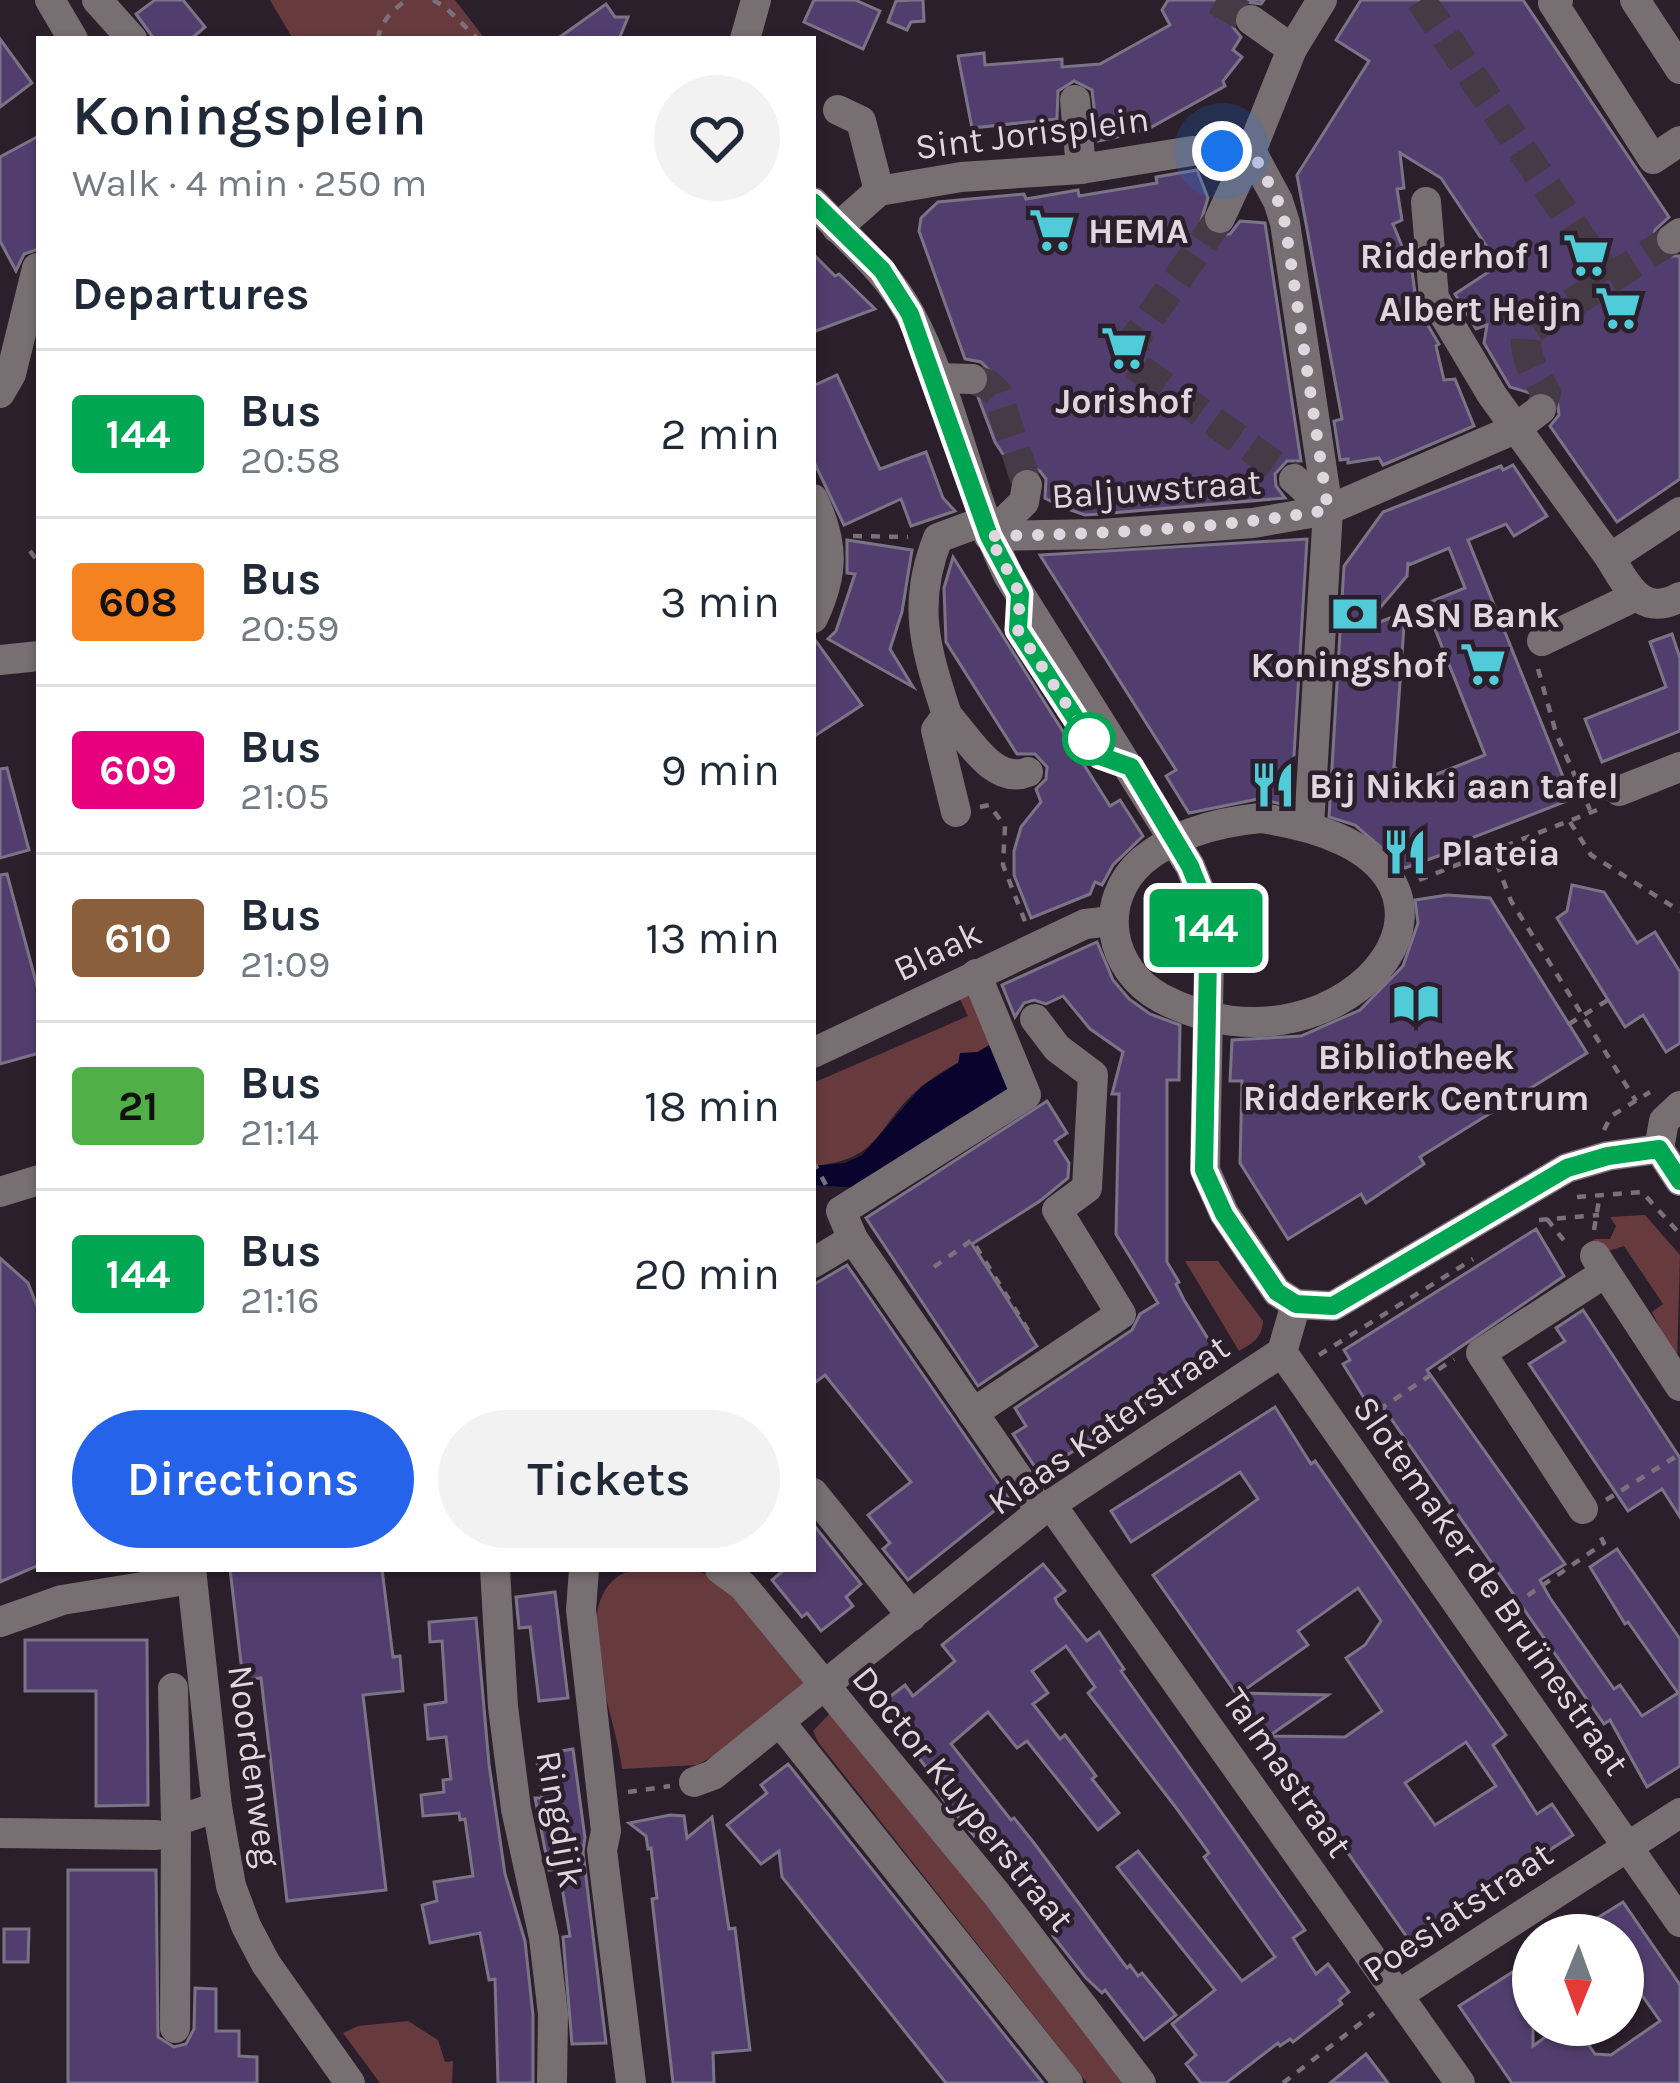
<!DOCTYPE html>
<html lang="en">
<head>
<meta charset="utf-8">
<style>
  body { margin:0; font-family:Karla,sans-serif; background:#f2f2f3; color:#1f2937; height:100vh; display:flex; flex-direction:column; font-size:45px; white-space:nowrap }
  * { box-sizing:border-box; margin:0 }
  p { font-size:39px; color:#747a83 }
  .icon { flex:none; width:66px; height:66px; fill:none; stroke:currentColor; stroke-width:2; stroke-linecap:round; stroke-linejoin:round }
  .map { position:relative; flex:1; overflow:hidden }
  .details { position:absolute; left:36px; top:36px; width:780px; height:1536px; display:flex; flex-direction:column; background:#fff; border-radius:0px; box-shadow:0 3px 9px #0004 }
  .details>* { flex:none }
  .badge { padding:0 24px; border-radius:9px; font-size:42px; line-height:78px }
  .needle { width:78px; rotate:181deg }
  .controls { position:absolute; left:1512px; top:1914px; display:grid; gap:24px }
  .controls a { display:grid; place-items:center; width:132px; height:132px; border-radius:50%; background:#fff; box-shadow:0 3px 9px #0004; font-size:60px }
  .you { position:absolute; width:60px; height:60px; margin:-30px; border:9px solid #fff; border-radius:50%; background:#1a73e8; box-shadow:0 0 0 18px #1a73e833 }
  .map>.badge { position:absolute; translate:-50% -50%; box-shadow:0 0 0 6px #fff }
  h2 { padding:0 36px; font-size:45px; line-height:108px }
  .round { display:grid; place-items:center; flex:none; width:126px; height:126px; border-radius:63px; background:#f2f2f3 }
  .headline { display:flex; align-items:center; justify-content:space-between; height:204px; padding:0 36px }
  h1 { font-size:57px; font-weight:600; line-height:90px }
  .primary-button { display:flex; gap:24px; margin-top:auto; padding:24px 36px }
  .primary-button a { flex:1; height:138px; border-radius:72px; background:#2563eb; color:#fff; font-size:48px; font-weight:600; line-height:138px; text-align:center }
  .primary-button a+a { background:#f2f2f3; color:#1f2937 }
  ul { padding:0; list-style:none }
  li { display:flex; align-items:center; gap:36px; height:168px; padding:0 36px; border-top:3px solid #e0e1e3 }
  li div { flex:1 }
  li b { display:block; font-size:45px }
  li em { font-style:normal }
  li .badge { min-width:132px; font-weight:700; text-align:center }
  .map>svg:first-child { display:block }
  .green { fill:#673b3e }
  .water { fill:#09032e }
  .building { fill:#523e6e; stroke:#7b7486; stroke-width:3; fill-rule:evenodd }
  .lines { fill:none; stroke-linecap:round; stroke-linejoin:round }
  .minor-tunnel { stroke:#463a46; stroke-width:30; stroke-dasharray:30 15; stroke-linecap:butt }
  .path { stroke:#7b707b; stroke-width:4.5; stroke-dasharray:9 9; stroke-linecap:butt }
  .minor { stroke:#786f72; stroke-width:30 }
  .path-bridge { stroke:#7b707b; stroke-width:4.5; stroke-dasharray:9 9; stroke-linecap:butt }
  .line-casing { stroke:#fff; stroke-width:27 }
  .line { stroke:#00a651; stroke-width:18 }
  .walk { stroke:#dfd6df; stroke-width:12; stroke-dasharray:0 21.6 }
  .stop-dot { fill:#fff; stroke:#00a651; stroke-width:6 }
  .labels { text-anchor:middle; stroke-width:9; stroke-linejoin:round; paint-order:stroke }
  .street-label { font-size:36px; fill:#dfd6df; stroke:#2b1f2b }
  .poi-label { font-size:36px; font-weight:bold; fill:#dfd6df; stroke:#2b1f2b; text-anchor:start }
</style>
</head>
<body>
<div class="map">
<svg width="1680" height="2083" viewBox="0 0 1680 2083">
  <rect width="100%" height="100%" fill="#2b1f2b"/>
  <g class="green">
    <polygon points="270,0 455,0 485,39 293,39"/>
    <path d="M971,992L993,1043C969,1057 943,1069 921,1087C874,1126 885,1159 813,1166V1083L968,1016L959,997Z"/>
    <polygon points="1645,1215 1680,1255 1677,1363 1652,1312 1663,1304 1624,1246 1586,1258 1581,1248 1595,1239 1610,1239 1616,1226 1610,1217"/>
    <path d="M1185,1261H1218L1263,1321C1262,1338 1253,1343 1239,1351Z"/>
    <path d="M634,1569H695L726,1584L808,1685L723,1751L697,1765L622,1769C617,1715 559,1591 634,1569Z"/>
    <polygon points="831,1712 848,1726 1128,2083 1087,2083 818,1742 813,1731"/>
    <polygon points="408,2021 438,2040 445,2062 453,2061 452,2083 380,2083 343,2033 358,2026"/>
  </g>
  <polygon class="water" points="993,1043 1014,1090 858,1188 813,1185 813,1166 845,1163 862,1155 922,1086 958,1063 960,1053 978,1052"/>
  <g class="building">
    <polygon points="155,0 183,0 205,27 191,39 154,39 136,14"/>
    <polygon points="814,0 855,0 880,11 863,49 804,22"/>
    <polygon points="912,0 923,0 924,21 911,22 907,30 888,22 896,1"/>
    <polygon points="1168,0 1264,0 1261,4 1244,2 1235,10 1233,27 1241,37 1233,50 1242,57 1223,81 1225,86 1148,129 1109,139 1098,141 1092,90 1074,81 1058,91 1057,119 972,128 958,56 984,53 985,65 1062,59 1062,67 1100,64 1170,25 1162,10"/>
    <polygon points="1361,0 1523,0 1669,217 1655,230 1653,240 1663,256 1680,256 1680,479 1617,522 1550,426 1559,415 1557,398 1547,391 1530,393 1510,387 1484,343 1487,325 1476,329 1455,294 1499,265 1441,178 1400,153 1404,188 1397,189 1402,220 1393,224 1412,271 1417,307 1439,344 1436,346 1444,380 1455,379 1474,426 1383,465 1379,458 1348,463 1348,459 1340,460 1334,421 1342,419 1297,175 1369,61 1336,40"/>
    <polygon points="606,4 615,17 628,17 619,39 557,39"/>
    <polygon points="0,39 32,83 0,107"/>
    <polygon points="39,136 39,249 24,254 16,271 0,241 0,157"/>
    <polygon points="1197,170 1208,198 1201,221 1211,235 1230,234 1240,221 1265,223 1301,461 1287,461 1275,474 1276,486 1285,498 1100,514 1085,515 1062,507 1045,498 1046,479 1040,471 1029,466 1014,471 995,442 978,397 989,388 990,371 981,362 965,359 919,231 921,218 938,202 1024,194 1026,199 1078,190 1079,196 1157,183 1156,177"/>
    <polygon points="813,254 835,276 839,274 875,309 813,332"/>
    <polygon points="837,375 880,469 926,452 943,498 955,511 911,526 901,499 844,525 813,460 813,386"/>
    <path d="M1513,465L1547,516L1514,536L1506,524L1468,540L1572,799L1461,842L1463,847L1405,868L1355,825L1329,817L1344,566L1383,512L1501,466L1503,470ZM1449,548L1465,588L1425,604L1485,755L1417,782L1394,767L1405,612L1362,629L1407,576L1408,562L1409,565Z"/>
    <polygon points="1307,539 1291,806 1258,799 1189,813 1166,776 1176,770 1040,555"/>
    <polygon points="847,540 912,550 902,612 890,649 913,687 828,639 836,631 855,574 847,573"/>
    <polygon points="953,557 1110,806 1120,800 1143,836 1113,865 1102,885 1095,882 1090,894 1031,918 1014,875 1014,851 1021,827 1041,802 1036,789 1046,779 1047,767 1035,754 1017,754 946,642 944,588"/>
    <polygon points="1672,634 1680,658 1680,731 1602,762 1585,719 1666,687 1650,642"/>
    <polygon points="813,637 862,705 813,737"/>
    <polygon points="7,768 29,850 0,858 0,769"/>
    <polygon points="7,874 39,993 39,1053 0,1064 0,875"/>
    <polygon points="1572,885 1604,892 1637,943 1655,932 1680,972 1680,1043 1666,1052 1643,1015 1625,1027 1557,918 1567,911"/>
    <polygon points="1447,895 1490,898 1587,1053 1420,1157 1424,1164 1366,1203 1361,1194 1288,1239 1240,1163 1242,1081 1230,1081 1232,1040 1301,1036 1360,1010 1403,966 1418,923 1415,900"/>
    <polygon points="1097,942 1113,980 1129,999 1150,1014 1180,1025 1179,1080 1167,1080 1167,1262 1179,1282 1176,1284 1184,1300 1220,1358 1039,1473 1013,1434 1026,1426 1015,1408 1132,1330 1140,1314 1158,1303 1116,1234 1119,1094 1112,1094 1123,1052 1090,1029 1063,996 1046,1004 1034,1000 1024,1003 1015,1017 1002,985"/>
    <polygon points="1047,1101 1067,1133 1055,1141 1069,1163 1068,1178 1040,1201 972,1244 1037,1346 978,1386 866,1218"/>
    <polygon points="1536,1229 1564,1276 1427,1370 1565,1564 1540,1580 1550,1598 1614,1689 1620,1685 1642,1716 1678,1693 1628,1622 1625,1624 1590,1567 1617,1549 1680,1639 1680,1766 1647,1787 1610,1720 1604,1724 1378,1400 1369,1406 1343,1364 1350,1360 1344,1350"/>
    <polygon points="0,1258 28,1283 39,1311 39,1565 0,1582"/>
    <polygon points="847,1265 1009,1499 908,1580 883,1549 890,1543 868,1515 911,1482 825,1375 813,1384 813,1285"/>
    <polygon points="1583,1310 1680,1458 1680,1517 1662,1489 1628,1511 1529,1364 1565,1341 1556,1328"/>
    <path d="M1275,1407L1311,1464L1315,1461L1506,1735L1493,1745L1537,1814L1552,1804L1573,1835L1409,1940L1153,1575L1258,1499L1240,1472L1131,1542L1111,1511ZM1358,1588L1381,1621L1365,1645L1346,1658L1382,1711L1345,1737L1269,1736L1328,1695L1240,1693L1308,1645L1298,1631ZM1466,1742L1496,1786L1435,1825L1405,1783Z"/>
    <polygon points="813,1524 861,1584 846,1597 853,1606 821,1631 807,1613 802,1617 772,1580 785,1569 813,1569"/>
    <polygon points="1043,1564 1065,1591 1055,1598 1057,1603 1087,1641 1099,1632 1124,1669 1121,1671 1305,1930 1293,1938 1316,1974 1328,1964 1349,1992 1339,2000 1342,2004 1293,2042 1290,2039 1280,2046 1278,2043 1226,2083 1201,2083 1186,2064 1196,2055 1172,2024 1215,1990 1117,1867 1138,1851 1242,1981 1275,1957 1204,1857 1209,1853 1177,1809 1088,1693 1095,1687 1066,1646 1032,1671 1048,1693 1033,1704 1060,1739 1065,1735 1096,1776 1092,1779 1119,1813 1098,1830 1027,1741 1017,1748 988,1712 951,1744 1011,1820 1014,1818 1034,1843 1127,1968 1130,1965 1138,1976 1142,1973 1176,2015 1144,2040 1105,1990 1102,1993 1086,1978 1053,1936 1057,1934 1048,1923 1051,1921 988,1841 986,1843 978,1833 974,1836 943,1799 936,1789 940,1785 878,1706 905,1685 913,1696 955,1661 942,1645"/>
    <polygon points="230,1569 382,1569 393,1657 400,1656 403,1691 363,1695 386,1890 287,1901 261,1678 243,1680"/>
    <polygon points="555,1592 568,1698 539,1701 530,1627 519,1628 516,1597"/>
    <polygon points="476,1618 489,1764 505,1874 525,1941 533,2015 533,2083 498,2083 495,1979 489,1980 480,1933 430,1943 422,1905 437,1901 434,1882 473,1876 465,1819 460,1820 459,1813 423,1816 421,1795 444,1792 443,1780 451,1779 446,1737 428,1739 425,1705 446,1702 442,1641 430,1642 429,1622"/>
    <polygon points="25,1640 147,1640 148,1805 96,1806 96,1691 25,1691"/>
    <polygon points="573,1749 585,1838 583,1852 606,2043 572,2044 563,1937 570,1936 559,1869 549,1870 535,1798 542,1798 536,1755"/>
    <polygon points="788,1764 1023,2058 1043,2083 946,2083 782,1877 779,1851 761,1864 727,1825 767,1793 761,1785"/>
    <polygon points="670,1815 684,1816 687,1838 712,1817 729,1929 735,1928 750,2050 713,2053 714,2083 673,2083 652,1899 657,1898 651,1848 648,1849 646,1836 629,1823"/>
    <polygon points="68,1870 156,1870 158,2037 174,2047 186,2044 194,2029 195,1988 216,1989 216,2031 239,2031 239,2056 257,2057 257,2083 68,2083"/>
    <polygon points="1623,1902 1680,1985 1680,2083 1512,2083 1459,2006 1533,1959 1533,2046 1562,2025 1570,2036 1578,2030 1595,2054 1611,2055 1660,2021 1634,1984 1623,1992 1623,1935 1570,1935"/>
    <polygon points="4,1929 29,1929 28,1962 4,1962"/>
    <polygon points="1366,2054 1388,2083 1330,2083"/>
  </g>
  <g class="lines">
    <g class="minor-tunnel">
      <polyline points="1216,0 1251,20"/>
      <polyline points="1421,0 1609,279"/>
      <polyline points="1220,218 1132,343 1140,369 1294,479"/>
      <polyline points="972,379 989,385 997,393 1027,485"/>
      <path d="M1541,409L1546,393C1535,373 1522,355 1527,332L1672,239"/>
    </g>
    <g class="path">
      <polyline points="433,0 445,7 478,39"/>
      <path d="M378,39C380,22 393,10 406,0"/>
      <polyline points="853,536 908,537"/>
      <polyline points="30,551 39,563"/>
      <polyline points="1538,669 1556,733 1590,810"/>
      <polyline points="980,807 989,805 1005,826 1003,865 1026,924"/>
      <polyline points="1597,810 1492,851 1511,901 1636,1101"/>
      <polyline points="1570,822 1591,855 1680,911"/>
      <polyline points="1419,880 1492,851"/>
      <polyline points="1604,1130 1611,1116 1650,1092"/>
      <polyline points="813,1161 826,1185"/>
      <polyline points="1577,1197 1642,1192 1680,1234"/>
      <polyline points="1547,1219 1569,1247"/>
      <polyline points="1539,1220 1599,1215"/>
      <polyline points="1594,1230 1600,1194"/>
      <polyline points="934,1267 972,1240 1033,1338"/>
      <polyline points="1319,1355 1473,1259"/>
      <polyline points="1364,1420 1454,1359"/>
      <polyline points="1606,1500 1680,1454"/>
      <polyline points="1498,1616 1604,1543 1599,1534"/>
      <polyline points="628,1792 670,1786"/>
      <polyline points="1283,2083 1374,2013"/>
    </g>
    <g class="minor">
      <polyline points="50,0 73,39"/>
      <polyline points="97,0 132,39"/>
      <polyline points="1558,0 1553,3 1653,159 1680,141"/>
      <polyline points="1635,0 1680,69"/>
      <polyline points="1251,20 1292,49"/>
      <polyline points="745,39 756,0"/>
      <polyline points="1075,100 1081,169"/>
      <polyline points="838,110 861,121 879,191"/>
      <polyline points="1251,151 1278,201 1285,223 1328,510 1309,826"/>
      <path d="M813,202C847,239 886,269 910,314C953,394 968,492 1008,575L1190,866L1200,891L1209,958L1205,1170L1224,1213L1277,1292L1296,1304L1333,1306L1567,1168L1608,1156L1659,1149"/>
      <polyline points="1426,202 1434,298 1492,395 1610,558"/>
      <polyline points="1220,218 1251,151"/>
      <polyline points="837,228 879,191 961,177 1081,169 1192,151 1251,151 1292,49 1322,0"/>
      <polyline points="1672,239 1680,233"/>
      <polyline points="936,378 972,379"/>
      <polyline points="0,393 11,374 37,268"/>
      <polyline points="1294,479 1328,510"/>
      <path d="M813,499C834,543 834,574 813,618"/>
      <path d="M1680,512L1610,558C1627,586 1642,618 1680,597"/>
      <polyline points="989,536 1101,534 1253,523 1328,510 1515,429 1541,409"/>
      <polyline points="989,536 1024,502 1027,485"/>
      <polyline points="1542,641 1634,597"/>
      <polyline points="0,660 39,656"/>
      <path d="M947,715C968,738 994,786 1028,772"/>
      <polyline points="1619,791 1680,767"/>
      <path d="M956,812L936,730L947,715C926,650 911,605 938,538L984,521"/>
      <path d="M1260,818C1537,856 1348,1098 1161,998C1109,970 1096,902 1142,861C1174,834 1219,822 1260,818Z"/>
      <polyline points="813,1053 1085,924 1112,921"/>
      <polyline points="1659,1149 1664,1121 1680,1106"/>
      <polyline points="1659,1149 1680,1181"/>
      <polyline points="0,1192 39,1180"/>
      <polyline points="853,1239 841,1211 1026,1095 976,974"/>
      <polyline points="1595,1256 1680,1386"/>
      <polyline points="813,1263 853,1239 1041,1511"/>
      <polyline points="1282,1352 1680,1922"/>
      <polyline points="973,1413 1121,1314 1057,1210 1087,1188 1093,1075 1057,1048 1035,1019"/>
      <polyline points="813,1493 912,1616"/>
      <polyline points="1052,1506 1460,2083"/>
      <polyline points="1583,1509 1481,1353 1605,1273"/>
      <polyline points="191,1569 217,1807 231,1886 246,1926 266,1964 350,2083"/>
      <polyline points="495,1569 503,1707 516,1809 544,1938 553,2014 552,2083"/>
      <polyline points="584,1569 581,1610 606,1831 602,1850 631,2083"/>
      <polyline points="720,1569 743,1586 995,1892 1141,2083"/>
      <polyline points="0,1622 62,1600 192,1579"/>
      <polyline points="173,1688 176,1821"/>
      <polyline points="780,1722 1068,2083"/>
      <polyline points="694,1782 713,1775 1041,1511 1282,1352 1296,1304"/>
      <polyline points="0,1833 156,1835"/>
      <polyline points="1398,1995 1680,1813"/>
      <polyline points="175,2028 176,1821 217,1807"/>
    </g>
    <polyline class="path-bridge" points="1569,1024 1608,1000"/>
  </g>
  <g class="lines">
    <g class="line-casing">
      <polyline id="line" points="813,202 882,270 910,314 989,536 1020,594 1018,630 1100,756 1131,767 1190,866 1200,891 1208,958 1204,1170 1224,1214 1277,1292 1296,1304 1333,1306 1567,1168 1608,1156 1659,1149 1680,1181"/>
    </g>
    <use href="#line" class="line"/>
    <path class="walk" d="M1089,739L1018,630L1020,594L989,536C1103,534 1215,529 1328,510L1285,223L1278,201L1252,151H1222"/>
  </g>
  <defs>
    <g id="supermarket-bare" transform="scale(3.6)"><path d="M-6-5.5h2.5l.6 2H6L4.5 2H-2.5L-4.4-4H-6ZM-1.5 3.2a1.3 1.3 0 1 0 .1 0ZM3 3.2a1.3 1.3 0 1 0 .1 0Z" fill="#52cbd9" stroke="#2b1f2b" stroke-width="2.5" paint-order="stroke"/></g>
    <g id="bank-bare" transform="scale(3.6)"><path d="M-6-4H6V4H-6ZM0-2.3a2.3 2.3 0 1 0 0 4.6a2.3 2.3 0 1 0 0-4.6Z" fill="#52cbd9" stroke="#2b1f2b" stroke-width="2.5" paint-order="stroke"/></g>
    <g id="restaurant-bare" transform="scale(3.6)"><path d="M-5-6h1v4h1v-4h1v4h1v-4h1v5L-1.5 .5V6h-2V.5L-5-1ZM5-6V6H3V1.5H1.5Q1.5-4 5-6Z" fill="#52cbd9" stroke="#2b1f2b" stroke-width="2.5" paint-order="stroke"/></g>
    <g id="library-bare" transform="scale(3.6)"><path d="M-6-4Q-3-5.5-.7-3.5V5Q-3 3-6 4ZM6-4Q3-5.5 .7-3.5V5Q3 3 6 4Z" fill="#52cbd9" stroke="#2b1f2b" stroke-width="2.5" paint-order="stroke"/></g>
  </defs>
  <g fill-rule="evenodd">
    <use href="#supermarket-bare" x="1052" y="230"/>
    <use href="#supermarket-bare" x="1586" y="255"/>
    <use href="#supermarket-bare" x="1618" y="308"/>
    <use href="#supermarket-bare" x="1124" y="348"/>
    <use href="#bank-bare" x="1355" y="614"/>
    <use href="#supermarket-bare" x="1483" y="664"/>
    <use href="#restaurant-bare" x="1273" y="785"/>
    <use href="#restaurant-bare" x="1405" y="852"/>
    <use href="#library-bare" x="1416" y="1003"/>
  </g>
  <circle class="stop-dot" cx="1089" cy="739" r="24"/>
  <g class="labels">
    <g class="street-label">
      <text transform="translate(1032 132) rotate(-7)" y="13">Sint Jorisplein</text>
      <text transform="translate(1156 488) rotate(-4)" y="13">Baljuwstraat</text>
      <text transform="translate(937 950) rotate(-26)" y="13">Blaak</text>
      <text transform="translate(1108 1424) rotate(-35)" y="13">Klaas Katerstraat</text>
      <text transform="translate(1492 1585) rotate(55)" y="13">Slotemaker de Bruïnestraat</text>
      <text transform="translate(255 1766) rotate(82)" y="13">Noordenweg</text>
      <text transform="translate(1288 1772) rotate(55)" y="13">Talmastraat</text>
      <text transform="translate(964 1798) rotate(51)" y="13">Doctor Kuyperstraat</text>
      <text transform="translate(561 1819) rotate(80)" y="13">Ringdijk</text>
      <text transform="translate(1457 1911) rotate(-34)" y="13">Poesiatstraat</text>
    </g>
    <g class="poi-label">
      <text x="1088" y="243">HEMA</text>
      <text x="1550" y="268" text-anchor="end">Ridderhof 1</text>
      <text x="1582" y="321" text-anchor="end">Albert Heijn</text>
      <text x="1124" y="413" text-anchor="middle">Jorishof</text>
      <text x="1391" y="627">ASN Bank</text>
      <text x="1447" y="677" text-anchor="end">Koningshof</text>
      <text x="1309" y="798">Bij Nikki aan tafel</text>
      <text x="1441" y="865">Plateia</text>
      <text x="1416" y="1069" text-anchor="middle">Bibliotheek<tspan x="1416" dy="41">Ridderkerk Centrum</tspan></text>
    </g>
  </g>
</svg>
<div class="controls">
<a><svg class="needle" viewBox="-14 -14 28 28"><path d="M0-13l5 13h-10z" fill="#e53935"/><path d="M0 13l5-13h-10z" fill="#747a83"/></svg></a>
</div>
<div class="you" style="left:1222px;top:151px"></div>
<b class="badge" style="left:1206px;top:928px;background:#00a651;color:#fff">144</b>
<section class="details">
<div class="headline"><div><h1>Koningsplein</h1><p>Walk · 4 min · 250 m</p></div><a class="round"><svg class="icon" aria-label="heart" viewBox="0 0 24 24"><path d="M12 20l-8-8c-3-5 5-10 8-4 3-6 11-1 8 4z"/></svg></a></div>
<h2>Departures</h2>
<ul>
<li><span class="badge" style="background:#00a651;color:#fff">144</span><div><b>Bus</b><p>20:58</p></div><em>2 min</em></li>
<li><span class="badge" style="background:#f58220;color:#111">608</span><div><b>Bus</b><p>20:59</p></div><em>3 min</em></li>
<li><span class="badge" style="background:#e6007e;color:#fff">609</span><div><b>Bus</b><p>21:05</p></div><em>9 min</em></li>
<li><span class="badge" style="background:#8b5e3c;color:#fff">610</span><div><b>Bus</b><p>21:09</p></div><em>13 min</em></li>
<li><span class="badge" style="background:#50af46;color:#111">21</span><div><b>Bus</b><p>21:14</p></div><em>18 min</em></li>
<li><span class="badge" style="background:#00a651;color:#fff">144</span><div><b>Bus</b><p>21:16</p></div><em>20 min</em></li>
</ul>
<div class="primary-button"><a>Directions</a><a>Tickets</a></div>
</section>
</div>
</body>
</html>
